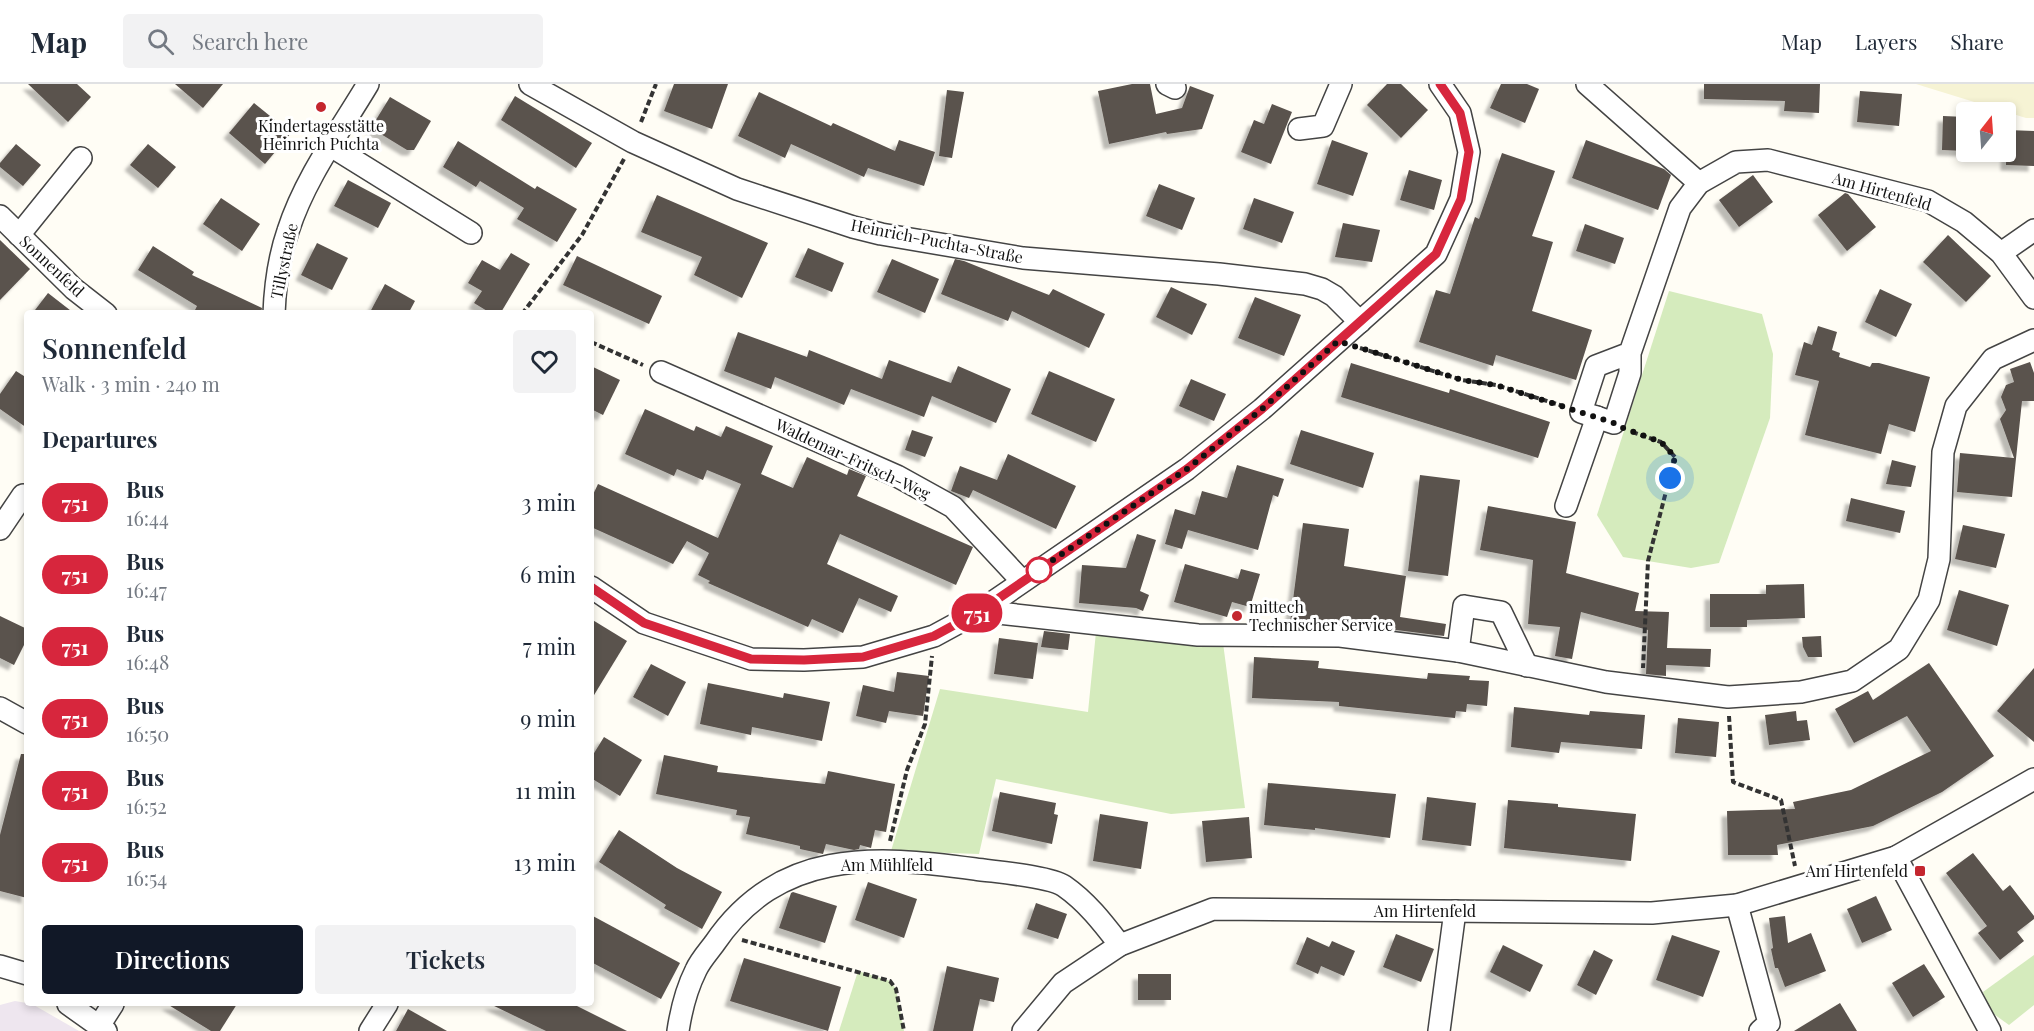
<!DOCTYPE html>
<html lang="en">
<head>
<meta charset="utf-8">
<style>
  body { margin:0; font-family:"Playfair Display",serif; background:#f2f2f3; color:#1f2937; height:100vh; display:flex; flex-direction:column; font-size:22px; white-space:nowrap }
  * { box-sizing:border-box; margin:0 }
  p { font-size:20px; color:#747a83 }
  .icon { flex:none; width:33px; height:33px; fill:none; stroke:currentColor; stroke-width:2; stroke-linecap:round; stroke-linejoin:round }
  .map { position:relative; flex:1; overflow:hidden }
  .details { position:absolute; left:24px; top:226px; width:570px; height:696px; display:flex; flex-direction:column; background:#fff; border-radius:6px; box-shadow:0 3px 9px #0003 }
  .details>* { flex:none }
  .badge { padding:0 12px; border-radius:20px; font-size:21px; line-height:39px }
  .needle { width:39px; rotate:17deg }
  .tools { position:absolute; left:1956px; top:18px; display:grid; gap:12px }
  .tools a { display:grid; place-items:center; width:60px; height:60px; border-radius:6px; background:#fff; box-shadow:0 3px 9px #0003; font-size:30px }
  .you { position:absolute; width:30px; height:30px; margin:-15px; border:4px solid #fff; border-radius:50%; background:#1a73e8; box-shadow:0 0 0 9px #1a73e833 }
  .map>.badge { position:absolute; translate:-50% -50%; box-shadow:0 0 0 3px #fff }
  h2 { padding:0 18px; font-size:22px; line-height:54px }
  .round { display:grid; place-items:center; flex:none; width:63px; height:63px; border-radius:6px; background:#f2f2f3 }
  .summary { display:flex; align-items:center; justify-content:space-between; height:102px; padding:0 18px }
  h1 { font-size:28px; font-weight:600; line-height:45px }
  .button { display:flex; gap:12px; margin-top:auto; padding:12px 18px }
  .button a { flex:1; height:69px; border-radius:6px; background:#111827; color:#fff; font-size:24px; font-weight:600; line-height:69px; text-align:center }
  .button a+a { background:#f2f2f3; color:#1f2937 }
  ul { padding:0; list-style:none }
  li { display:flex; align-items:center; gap:18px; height:72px; padding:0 18px }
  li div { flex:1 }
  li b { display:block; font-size:22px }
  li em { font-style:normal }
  li .badge { min-width:66px; font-weight:700; text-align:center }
  header { display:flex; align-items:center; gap:36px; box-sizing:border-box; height:84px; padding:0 30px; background:#fff; border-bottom:2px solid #e0e1e3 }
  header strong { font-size:28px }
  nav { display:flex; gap:33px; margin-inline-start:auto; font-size:21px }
  .search { width:420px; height:54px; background:#f2f2f3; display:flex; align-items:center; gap:15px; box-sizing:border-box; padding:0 21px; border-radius:6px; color:#747a83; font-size:22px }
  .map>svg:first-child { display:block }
  .industrial { fill:#eee6ef }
  .farmland { fill:#f6f3d4 }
  .green { fill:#d5ebbd }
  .building { fill:#5a524d; filter:url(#shadow) }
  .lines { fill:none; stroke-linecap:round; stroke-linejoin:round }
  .minor-casing { stroke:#444; stroke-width:24 }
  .path { stroke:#333; stroke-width:4; stroke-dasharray:6 3; stroke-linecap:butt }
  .minor { stroke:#fff; stroke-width:21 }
  .line-casing { stroke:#fff; stroke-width:14 }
  .line { stroke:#d7263d; stroke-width:9 }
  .walk { stroke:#111; stroke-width:6; stroke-dasharray:0 10.8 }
  .poi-dot { fill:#c4262e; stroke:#fff; stroke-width:2 }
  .stop-dot { fill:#fff; stroke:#d7263d; stroke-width:3 }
  .labels { text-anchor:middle; stroke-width:6; stroke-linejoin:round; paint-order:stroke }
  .poi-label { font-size:16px; fill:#111; stroke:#fff }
  .street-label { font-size:16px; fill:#111; stroke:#fff }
</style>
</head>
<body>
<header>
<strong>Map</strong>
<div class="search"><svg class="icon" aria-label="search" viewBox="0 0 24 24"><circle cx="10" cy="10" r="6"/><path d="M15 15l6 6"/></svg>Search here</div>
<nav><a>Map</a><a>Layers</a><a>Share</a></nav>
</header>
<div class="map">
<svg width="2034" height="947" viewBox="0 0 2034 947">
  <defs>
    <filter id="shadow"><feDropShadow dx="-5.5" dy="5.5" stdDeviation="1.5" flood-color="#0004"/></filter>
  </defs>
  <rect width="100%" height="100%" fill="#fffdf5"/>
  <polygon class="industrial" points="15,917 32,920 79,947 0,947 0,921"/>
  <polygon class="farmland" points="1916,0 2034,0 2034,34 2026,34"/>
  <g class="green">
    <polygon points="1669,207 1762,230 1773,270 1770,334 1719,479 1691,484 1623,473 1597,431"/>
    <polygon points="1096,548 1223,559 1245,724 1171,730 996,695 979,770 891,767 940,605 1088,628"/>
    <polygon points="2034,871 2034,921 2009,941 1991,928 1983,908"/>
    <polygon points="858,887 890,897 896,905 904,947 839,947"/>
  </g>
  <g class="building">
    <polygon points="28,0 77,0 91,13 68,38"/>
    <polygon points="175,0 223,0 203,24"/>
    <polygon points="674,0 728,0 712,45 664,27"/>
    <polygon points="1132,0 1150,0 1156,30 1182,24 1190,2 1214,11 1202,45 1167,50 1166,48 1109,60 1098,7"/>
    <polygon points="1387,0 1401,0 1428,26 1401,54 1367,21"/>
    <polygon points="1501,0 1527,0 1539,5 1525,39 1490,24"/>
    <polygon points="1704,0 1820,0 1819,29 1784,27 1785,17 1704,15"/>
    <polygon points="947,6 964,8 952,74 939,72"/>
    <polygon points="1860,7 1902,10 1899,42 1857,38"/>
    <polygon points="759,8 831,42 833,39 895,67 899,56 935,68 924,102 868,84 864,93 791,60 785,74 738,52"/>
    <polygon points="515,12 592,59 576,84 501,36"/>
    <polygon points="390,13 431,37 414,66 407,66 371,44"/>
    <polygon points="254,19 291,49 265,80 229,49"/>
    <polygon points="1272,20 1292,28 1271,80 1241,68 1254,36 1264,40"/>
    <polygon points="1943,32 1966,33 1966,67 1942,66"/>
    <polygon points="2007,46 2034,47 2034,82 2006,81"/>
    <polygon points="1332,56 1368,69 1353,112 1317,100"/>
    <polygon points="1586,56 1664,85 1671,91 1658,126 1572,94"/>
    <polygon points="458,57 535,105 537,102 577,125 557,158 517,135 524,124 480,97 476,103 443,83"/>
    <polygon points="16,60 41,81 23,102 0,83 0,79"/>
    <polygon points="148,60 176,83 158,104 130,81"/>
    <polygon points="1502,69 1555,87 1532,152 1553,158 1532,227 1592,246 1576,296 1496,271 1493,282 1419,258 1436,206 1450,210 1475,133 1479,135"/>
    <polygon points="1409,86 1442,96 1434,126 1400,116"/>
    <polygon points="1753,91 1773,118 1739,143 1719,116"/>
    <polygon points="348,96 391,119 378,144 334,122"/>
    <polygon points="1159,100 1195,114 1182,146 1146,132"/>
    <polygon points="1845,109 1848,110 1876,143 1847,167 1818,131"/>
    <polygon points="657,111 768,159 742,214 694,191 702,173 641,148"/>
    <polygon points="221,114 260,140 242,167 203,140"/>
    <polygon points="1254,114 1294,128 1282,159 1243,145"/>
    <polygon points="1343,139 1380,146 1372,178 1335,173"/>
    <polygon points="1585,140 1624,154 1615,180 1576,167"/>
    <polygon points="1948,151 1991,192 1966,218 1923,178"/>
    <polygon points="0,156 30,185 0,216"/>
    <polygon points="317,159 348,174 332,206 301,191"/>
    <polygon points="153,162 194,188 192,191 262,224 261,230 193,230 197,222 138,186"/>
    <polygon points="808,164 844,179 832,208 795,193"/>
    <polygon points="511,169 530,180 500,230 492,230 474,219 482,207 468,199 482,176 500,186"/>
    <polygon points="577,172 662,212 649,240 563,201"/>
    <polygon points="892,175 939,195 925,229 877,208"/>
    <polygon points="955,175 964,177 1049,211 1053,205 1105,230 1089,264 1012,227 1008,237 941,210"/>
    <polygon points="385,200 415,217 408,230 369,230"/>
    <polygon points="1171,203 1207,220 1192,251 1156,233"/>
    <polygon points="1880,205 1912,220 1896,253 1865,238"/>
    <polygon points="48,209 75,230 32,230"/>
    <polygon points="1255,213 1301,231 1284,272 1238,254"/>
    <polygon points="1818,242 1837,248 1832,266 1840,269 1839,273 1870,283 1872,279 1879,279 1930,293 1915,348 1889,340 1881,370 1805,351 1819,297 1795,291 1804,258 1812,261"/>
    <polygon points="738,248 807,273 809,266 882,295 889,276 951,299 958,282 1011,305 996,339 932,312 924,333 851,305 844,321 775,293 771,305 724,287"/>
    <polygon points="2030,278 2034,289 2034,317 2022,317 2012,413 1957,408 1960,369 2014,374 2000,335 2006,326 2001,313 2006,301 2014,298 2010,285"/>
    <polygon points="1351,279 1449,309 1450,305 1550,338 1538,374 1341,313"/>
    <polygon points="591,282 620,296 603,331 591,325"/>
    <polygon points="16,287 27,294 27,344 0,325 0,310"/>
    <polygon points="1049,287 1115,315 1096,358 1031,330"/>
    <polygon points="1191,295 1226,310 1214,337 1179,322"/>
    <polygon points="645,325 694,347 696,342 721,353 726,342 773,362 761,390 793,404 807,373 847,391 849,385 866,392 857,412 973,463 956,501 840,450 827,480 898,512 891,528 859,514 843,549 812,535 808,543 708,499 710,497 698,491 709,469 687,457 673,480 591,443 591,415 598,400 718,454 741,400 707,386 703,396 677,385 674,392 625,370"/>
    <polygon points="912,346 933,353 925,373 905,366"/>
    <polygon points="1301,346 1374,369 1363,404 1290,380"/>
    <polygon points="1008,370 1076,402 1056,445 973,406 969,414 951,407 960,382 997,396"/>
    <polygon points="1892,376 1916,382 1911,403 1886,400"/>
    <polygon points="1237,381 1284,395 1278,413 1273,411 1258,466 1188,446 1182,465 1165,460 1175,425 1195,431 1202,407 1227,414"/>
    <polygon points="1420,391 1460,396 1448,492 1408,487"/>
    <polygon points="1851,414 1905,427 1900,449 1846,437"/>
    <polygon points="1488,422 1576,438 1566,489 1639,509 1635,527 1669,528 1667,564 1711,565 1710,583 1666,581 1666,592 1646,590 1648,546 1581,528 1572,575 1555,572 1560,543 1528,540 1533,476 1480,466"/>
    <polygon points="1303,439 1349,445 1344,482 1406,492 1400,533 1446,540 1444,552 1341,539 1290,539"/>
    <polygon points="1963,441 2005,450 1996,484 1955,475"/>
    <polygon points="1137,450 1156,456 1140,507 1149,511 1143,527 1136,524 1079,519 1082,481 1126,484"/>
    <polygon points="1185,480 1238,495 1241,485 1260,490 1250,523 1232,518 1227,533 1174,518"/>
    <polygon points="1804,500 1805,534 1747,536 1747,543 1710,543 1710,510 1766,510 1766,501"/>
    <polygon points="1959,506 2009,521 1997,562 1947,546"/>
    <polygon points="0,532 27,545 27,555 14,581 0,574"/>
    <polygon points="591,535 627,557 591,616"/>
    <polygon points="1044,547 1070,550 1068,566 1041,563"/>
    <polygon points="1821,552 1822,573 1808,573 1803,563 1802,553"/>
    <polygon points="999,554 1038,559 1033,595 994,590"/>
    <polygon points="1254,573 1319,577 1318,584 1427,595 1428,589 1470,592 1469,596 1489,597 1487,622 1467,620 1466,628 1456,627 1455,634 1339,622 1339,618 1252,614"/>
    <polygon points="1929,579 1994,672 1942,708 1873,742 1777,761 1778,771 1728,771 1727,727 1795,725 1793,718 1851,706 1931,667 1907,632 1854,659 1835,625 1868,607 1873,616"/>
    <polygon points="651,580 686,598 668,632 633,613"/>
    <polygon points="2034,584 2034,658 1997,627"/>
    <polygon points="897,588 929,592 923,632 889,627 886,639 856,632 863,601 894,608"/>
    <polygon points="708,599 783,614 784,609 830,618 822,657 752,643 751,651 700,640"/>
    <polygon points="1514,623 1589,631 1590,627 1645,631 1642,665 1561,658 1559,669 1511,663"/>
    <polygon points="1796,627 1797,637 1807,636 1810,656 1769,661 1765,631"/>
    <polygon points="1678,634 1719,638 1716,673 1675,669"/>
    <polygon points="604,653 642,676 620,712 591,694 591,674"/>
    <polygon points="21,670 27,670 27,814 0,807 0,751"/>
    <polygon points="664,671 718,682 717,688 825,700 828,687 895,700 886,748 875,746 871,764 860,761 859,765 854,766 826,760 823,770 800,765 800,762 746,750 750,733 736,731 737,726 656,710"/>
    <polygon points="1268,699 1396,710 1390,754 1315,744 1315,746 1264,741"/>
    <polygon points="1000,708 1056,719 1054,730 1058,731 1052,760 992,747"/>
    <polygon points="1427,713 1476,719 1471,762 1422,756"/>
    <polygon points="1508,716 1558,720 1558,723 1636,730 1631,777 1504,764"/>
    <polygon points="1100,730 1148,738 1141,785 1093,777"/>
    <polygon points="1249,733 1252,774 1206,778 1202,737"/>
    <polygon points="619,746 677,784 722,808 702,845 664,824 666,821 599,778"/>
    <polygon points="1973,769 2003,807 2010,801 2034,832 2034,835 2017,848 2024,857 2000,876 1978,849 1987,842 1946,789"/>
    <polygon points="868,798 917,815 904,854 855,836"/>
    <polygon points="793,808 837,822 825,859 779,844 791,809"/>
    <polygon points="1876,812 1892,846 1862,859 1847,825"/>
    <polygon points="1036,819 1067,830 1058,855 1027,845"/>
    <polygon points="591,831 680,879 661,915 591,878"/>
    <polygon points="1785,832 1788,859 1811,849 1826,887 1785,903 1778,884 1775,884 1771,865 1773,864 1769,834"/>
    <polygon points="1396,850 1434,865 1421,898 1383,883"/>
    <polygon points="1672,851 1720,867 1703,913 1656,896"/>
    <polygon points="1307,853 1329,863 1332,857 1355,867 1344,892 1321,882 1318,890 1296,880"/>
    <polygon points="1503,861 1543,881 1530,908 1490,888"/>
    <polygon points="1594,866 1613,876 1596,911 1577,901"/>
    <polygon points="744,874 841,903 828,947 730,917"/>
    <polygon points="1924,880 1945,913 1913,933 1892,899"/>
    <polygon points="947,882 999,894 994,918 980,915 973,947 933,947"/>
    <rect x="1138" y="890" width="33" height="26"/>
    <polygon points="1840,919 1857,947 1794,947"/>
    <polygon points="167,920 237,920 220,947 211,947"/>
    <polygon points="490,920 573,920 627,947 546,947"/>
    <polygon points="408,925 447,947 396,947"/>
  </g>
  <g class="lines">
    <g class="minor-casing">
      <g id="minor">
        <polyline points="530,0 633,58 737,105 853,143 881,150 1023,174 1219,190 1305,200 1322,205 1334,212 1360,238"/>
        <polyline points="1167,0 1175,4"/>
        <polyline points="1587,0 1699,99"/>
        <polyline points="1299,45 1323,42 1341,0"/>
        <polyline points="331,62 471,149"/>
        <polyline points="0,132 74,205 106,230"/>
        <polyline points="19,151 81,74"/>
        <polyline points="2001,169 2034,146"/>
        <path d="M274,230C275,202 279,173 288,147C305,94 340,47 368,0"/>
        <polyline points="1630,269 1596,282 1581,328 1614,339 1630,289 1630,269 1680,124 1699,99 1736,78 1768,76 1928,117 1964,138 2001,169 2034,214"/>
        <polyline points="661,288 897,392 953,423 1022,497"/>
        <polyline points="1566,422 1597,333"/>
        <polyline points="0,445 23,411 27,414"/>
        <polyline points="591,503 644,539 751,575 804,576 863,573 934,552 980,527 1187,385 1262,325 1436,170 1461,115 1469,68 1460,29 1440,0"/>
        <polyline points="980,527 1198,551 1340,552 1458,567 1606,598 1728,613 1801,608 1852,597 1899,565 1929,516 1939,475 1943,368 1956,322 1993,275 2034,256"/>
        <polyline points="1458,567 1464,522 1501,528 1527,582"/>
        <polyline points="0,624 27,639"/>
        <polyline points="1896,773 1990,947"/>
        <polyline points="1737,821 1769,939 1760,947"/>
        <polyline points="0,882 27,890"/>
        <polyline points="68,920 106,947"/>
        <polyline points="99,942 113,920"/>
        <polyline points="370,947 387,920"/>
        <path d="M678,947C681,927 687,904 696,886C700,877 708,868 714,860C778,765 873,771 975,785C995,788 1049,792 1064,802C1087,818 1103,839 1120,861"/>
        <polyline points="1023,947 1063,899 1120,861 1213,825 1652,829 1737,821 1896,773 2034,695"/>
        <polyline points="1439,947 1455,827"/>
      </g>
    </g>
    <g class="path">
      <polyline points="641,38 656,0"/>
      <polyline points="522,230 582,151 624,75"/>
      <polyline points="591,258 643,281"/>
      <polyline points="1360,264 1462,296 1496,301 1563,322"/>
      <polyline points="1632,348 1661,358 1675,373 1648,477 1643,584"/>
      <polyline points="1729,632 1733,698 1781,716 1795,782"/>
      <polyline points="890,757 907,686 925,640 932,572"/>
      <polyline points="742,856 890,897 896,905 904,947"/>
    </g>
    <use href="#minor" class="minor"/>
  </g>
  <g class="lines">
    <g class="line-casing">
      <polyline id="line" points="591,503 644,539 751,575 804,576 863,573 934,552 980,527 1187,385 1262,325 1436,170 1461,115 1469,68 1460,29 1440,0"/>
    </g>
    <use href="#line" class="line"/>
    <polyline class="walk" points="1039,486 1037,487 1187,385 1262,325 1338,257 1462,296 1496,301 1614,339 1623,344 1661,358 1675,373 1670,394"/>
  </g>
  <g class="poi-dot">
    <circle cx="321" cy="23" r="6"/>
    <circle cx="1237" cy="532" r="6"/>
    <rect x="1914" y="781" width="12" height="12" rx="3"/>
  </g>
  <circle class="stop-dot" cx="1039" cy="486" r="12"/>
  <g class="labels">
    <g class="poi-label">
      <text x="321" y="48">Kindertagesstätte<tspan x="321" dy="18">Heinrich Puchta</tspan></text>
      <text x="1249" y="529" text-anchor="start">mittech<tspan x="1249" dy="18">Technischer Service</tspan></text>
      <text x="1908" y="793" text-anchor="end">Am Hirtenfeld</text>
    </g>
    <g class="street-label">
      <text transform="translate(1882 107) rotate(16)" y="6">Am Hirtenfeld</text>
      <text transform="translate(937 157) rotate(11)" y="6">Heinrich-Puchta-Straße</text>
      <text transform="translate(284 177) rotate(-78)" y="6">Tillystraße</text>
      <text transform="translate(52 182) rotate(43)" y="6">Sonnenfeld</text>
      <text transform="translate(853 375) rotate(25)" y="6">Waldemar-Fritsch-Weg</text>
      <text x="887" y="787">Am Mühlfeld</text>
      <text x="1425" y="833">Am Hirtenfeld</text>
    </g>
  </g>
</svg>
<div class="tools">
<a><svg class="needle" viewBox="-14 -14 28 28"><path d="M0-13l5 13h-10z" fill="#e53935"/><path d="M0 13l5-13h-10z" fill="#747a83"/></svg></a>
</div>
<div class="you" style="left:1670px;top:394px"></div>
<b class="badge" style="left:977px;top:529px;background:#d7263d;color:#fff">751</b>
<section class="details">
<div class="summary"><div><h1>Sonnenfeld</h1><p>Walk · 3 min · 240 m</p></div><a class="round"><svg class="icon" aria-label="heart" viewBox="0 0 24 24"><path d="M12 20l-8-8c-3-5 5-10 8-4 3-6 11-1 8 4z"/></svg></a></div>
<h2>Departures</h2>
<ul>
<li><span class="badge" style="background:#d7263d;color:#fff">751</span><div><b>Bus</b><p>16:44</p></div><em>3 min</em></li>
<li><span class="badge" style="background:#d7263d;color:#fff">751</span><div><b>Bus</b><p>16:47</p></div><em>6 min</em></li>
<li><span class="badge" style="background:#d7263d;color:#fff">751</span><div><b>Bus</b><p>16:48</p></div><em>7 min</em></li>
<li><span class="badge" style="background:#d7263d;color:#fff">751</span><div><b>Bus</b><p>16:50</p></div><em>9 min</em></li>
<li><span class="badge" style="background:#d7263d;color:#fff">751</span><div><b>Bus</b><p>16:52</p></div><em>11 min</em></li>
<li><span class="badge" style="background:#d7263d;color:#fff">751</span><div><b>Bus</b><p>16:54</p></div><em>13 min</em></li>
</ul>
<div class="button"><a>Directions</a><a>Tickets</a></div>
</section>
</div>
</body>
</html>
